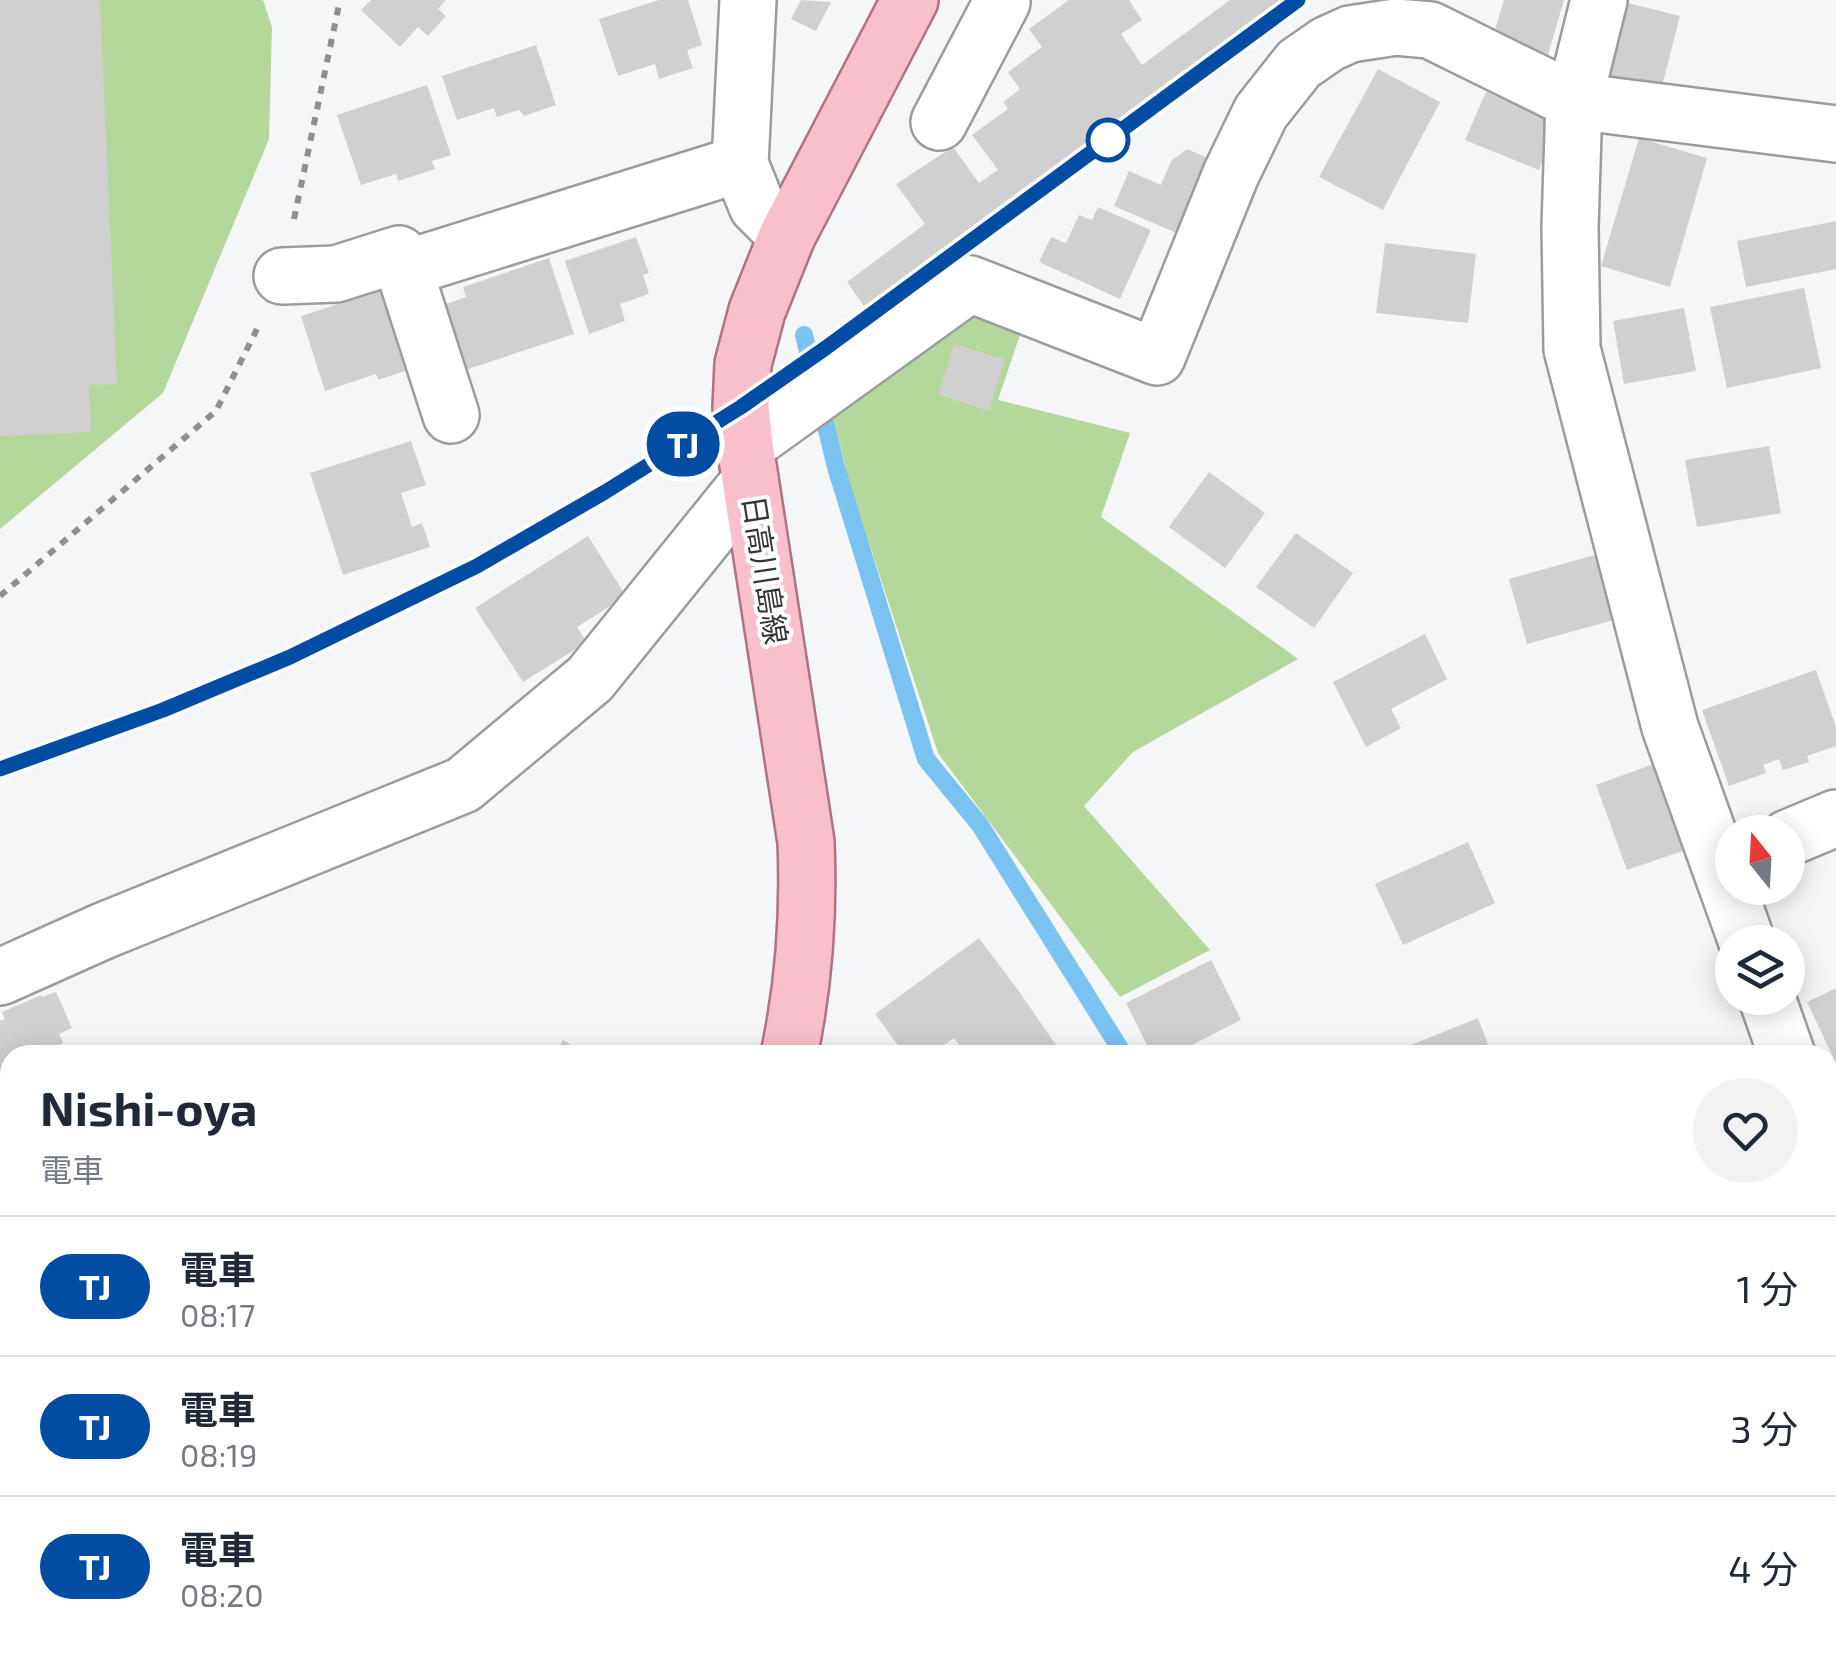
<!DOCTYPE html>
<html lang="ja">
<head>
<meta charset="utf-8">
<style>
  body { margin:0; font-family:"Exo 2","Noto Sans JP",sans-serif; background:#f2f2f3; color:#1f2937; height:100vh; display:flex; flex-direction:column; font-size:38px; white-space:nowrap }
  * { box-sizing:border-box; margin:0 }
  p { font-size:32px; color:#747a83 }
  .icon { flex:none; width:55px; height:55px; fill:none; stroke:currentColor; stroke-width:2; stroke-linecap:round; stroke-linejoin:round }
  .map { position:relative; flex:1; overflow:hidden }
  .drawer { position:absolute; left:0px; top:1045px; width:1838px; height:612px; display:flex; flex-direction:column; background:#fff; border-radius:30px 30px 0 0; box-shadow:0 5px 25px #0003 }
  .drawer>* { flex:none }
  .badge { padding:0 20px; border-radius:32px; font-size:35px; line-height:65px }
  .needle { width:65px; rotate:342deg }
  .fabs { position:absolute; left:1715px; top:815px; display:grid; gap:20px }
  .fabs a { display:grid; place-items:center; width:90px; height:90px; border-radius:50%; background:#fff; box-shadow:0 5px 25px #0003; font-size:50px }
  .map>.badge { position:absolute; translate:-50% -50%; box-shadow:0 0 0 5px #fff }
  .round { display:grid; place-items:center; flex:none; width:105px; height:105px; border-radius:52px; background:#f2f2f3 }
  .summary { display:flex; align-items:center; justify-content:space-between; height:170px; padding:0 40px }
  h1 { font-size:48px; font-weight:700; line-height:75px }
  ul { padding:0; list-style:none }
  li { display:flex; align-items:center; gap:30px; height:140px; padding:0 40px; border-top:2px solid #e0e1e3 }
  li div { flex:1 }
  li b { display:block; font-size:38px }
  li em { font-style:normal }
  li .badge { min-width:110px; font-weight:700; text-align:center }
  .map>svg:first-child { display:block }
  .green { fill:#b4d79c }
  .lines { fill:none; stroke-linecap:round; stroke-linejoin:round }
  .stream { stroke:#7ac3f1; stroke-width:18 }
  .building { fill:#d1d0d1 }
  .minor-casing { stroke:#9b9c9d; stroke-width:60 }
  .major-casing { stroke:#b17382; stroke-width:60 }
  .path { stroke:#8e8f90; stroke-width:6; stroke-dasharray:8 8; stroke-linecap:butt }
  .minor { stroke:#fff; stroke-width:55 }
  .major { stroke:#f9bfcd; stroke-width:55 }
  .rail { stroke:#949595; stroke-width:8; stroke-dasharray:5 10; stroke-linecap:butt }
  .line-casing { stroke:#fff; stroke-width:22 }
  .line { stroke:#004da3; stroke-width:15 }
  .stop-dot { fill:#fff; stroke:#004da3; stroke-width:5 }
  .labels { text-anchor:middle; stroke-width:8; stroke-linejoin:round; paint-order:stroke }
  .street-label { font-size:30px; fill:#343535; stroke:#fff }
</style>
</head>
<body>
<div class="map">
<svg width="1836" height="1657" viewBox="0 0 1836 1657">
  <rect width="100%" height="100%" fill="#f5f6f7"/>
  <g class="green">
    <polygon points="0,0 263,0 272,27 269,139 163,393 0,529"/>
    <polygon points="969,297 1024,323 998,400 1130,433 1101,517 1298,659 1133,752 1084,806 1210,950 1120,997 938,753 850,485 829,400"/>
  </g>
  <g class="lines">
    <polyline class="stream" points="804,335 836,467 926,759 980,825 1124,1055"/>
  </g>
  <g class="building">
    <polygon points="0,0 100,0 117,384 89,385 91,432 0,436"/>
    <polygon points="371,0 446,0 438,9 446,16 428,36 418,27 400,47 361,10"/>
    <polygon points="659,0 688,0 702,45 687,50 693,68 659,79 655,64 618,76 599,19"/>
    <polygon points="801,0 831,2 816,31 791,19"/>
    <polygon points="1069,0 1129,0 1142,20 1121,34 1142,65 1230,0 1281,0 866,309 847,282 925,224 896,184 953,147 979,183 998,170 972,135 1008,109 1003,102 1020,89 1008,72 1042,47 1029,29"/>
    <polygon points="1504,0 1564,0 1545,65 1489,49"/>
    <polygon points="1624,2 1680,16 1660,94 1604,80"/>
    <polygon points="536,45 556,105 524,116 519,110 497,117 494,108 457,120 442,76"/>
    <polygon points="1378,69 1440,102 1383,210 1319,177"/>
    <polygon points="427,85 451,155 432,161 435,169 398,181 396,174 361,185 337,115"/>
    <polygon points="1486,92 1559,122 1539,170 1465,140"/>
    <polygon points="1639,138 1707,158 1670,287 1601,266"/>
    <polygon points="1187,149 1221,164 1188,238 1114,206 1129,171 1161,185 1171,161"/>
    <polygon points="1098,207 1151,230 1120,299 1039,262 1051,237 1066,243 1079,215 1092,220"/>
    <polygon points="1836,221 1836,269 1746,287 1737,241"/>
    <polygon points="636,237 649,273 643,275 649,294 620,304 625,321 589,334 565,261"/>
    <polygon points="1385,243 1476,254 1468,323 1376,313"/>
    <polygon points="549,258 574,334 459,372 437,307 466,297 463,287"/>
    <polygon points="1804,288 1821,368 1727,388 1710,307"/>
    <polygon points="385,289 411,369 378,380 376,374 325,391 301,316"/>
    <polygon points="1684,308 1696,371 1624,384 1613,321"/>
    <polygon points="954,344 1005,359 989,411 938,395"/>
    <polygon points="411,441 426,485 401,493 412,527 422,523 430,547 343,575 310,473"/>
    <polygon points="1769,446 1781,513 1697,527 1685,460"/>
    <polygon points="1209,472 1265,513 1225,568 1169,527"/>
    <polygon points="1296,533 1353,573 1314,628 1256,587"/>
    <polygon points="588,536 626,596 577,627 587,642 523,682 475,608"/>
    <polygon points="1602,553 1621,618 1527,644 1509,579"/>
    <polygon points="1425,634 1447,679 1391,709 1401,728 1366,747 1333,682"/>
    <polygon points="1816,670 1836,727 1836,746 1807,756 1809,762 1783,770 1779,759 1763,765 1766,773 1729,786 1702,710"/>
    <polygon points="1659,762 1689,849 1627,870 1596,785"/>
    <polygon points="1468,842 1495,903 1403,945 1375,884"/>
    <polygon points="979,938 1018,990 1063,1055 966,1055 954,1038 929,1055 905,1055 875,1014"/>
    <polygon points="1211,960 1241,1020 1172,1055 1152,1055 1126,1003"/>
    <polygon points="1836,988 1836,1063 1807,1002"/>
    <polygon points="56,992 72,1028 59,1034 63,1043 33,1055 10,1055 10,1082 0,1086 0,1021 5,1019 2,1012 41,995 42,997"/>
    <polygon points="1478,1018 1492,1055 1409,1055 1406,1047"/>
    <polygon points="563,1040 588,1055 554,1055"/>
    <polygon points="0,1122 10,1146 0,1150"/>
    <polygon points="10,1176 10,1288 0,1297 0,1186"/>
    <polygon points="1828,1270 1836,1282 1836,1299 1828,1305"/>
    <polygon points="209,1648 218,1657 197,1657 208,1648"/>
    <polygon points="233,1648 394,1648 380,1657 235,1657 230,1650"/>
    <polygon points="414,1648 502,1648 508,1657 420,1657"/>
    <polygon points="624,1648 678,1648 673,1657 646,1657"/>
    <polygon points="1177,1648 1302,1648 1304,1657 1179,1657"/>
    <polygon points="1326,1648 1401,1648 1406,1657 1331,1657"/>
    <polygon points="1587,1648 1592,1657 1566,1657"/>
  </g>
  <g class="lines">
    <g class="minor-casing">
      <g id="minor">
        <polyline points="748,0 740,164 757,206 787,236"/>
        <polyline points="1599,0 1574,101 1570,227 1572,349 1670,727 1747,942"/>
        <polyline points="939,122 1002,2 999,0"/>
        <polyline points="282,276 336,274 399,254 404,269"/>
        <polyline points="451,415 404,269 740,164"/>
        <polyline points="745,446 970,284 1157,357 1231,174 1261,112 1299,64 1328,44 1350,34 1396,27 1430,30 1574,101 1836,134"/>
        <polyline points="1788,838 1836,818"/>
        <polyline points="0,977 103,931 463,785 590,679 750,481"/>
        <polyline points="1767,998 1787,1055"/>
        <polyline points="1828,1165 1836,1184"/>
        <polyline points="0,1358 10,1368"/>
        <polyline points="831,1657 867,1648"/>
      </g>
    </g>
    <g class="major-casing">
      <g id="major">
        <path d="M789,1055C804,985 809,914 806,842L745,446L741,407L743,364L757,311L787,236L910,0"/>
        <polyline points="575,1657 579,1648"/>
      </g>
    </g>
    <g class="path">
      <polyline points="294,219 340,0"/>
      <polyline points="0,596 216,411 259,325"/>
      <polyline points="1423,1648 1428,1657"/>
    </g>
    <use href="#minor" class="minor"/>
    <use href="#major" class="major"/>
    <polyline class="rail" points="0,769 163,710 310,648 477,566 605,492 741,407 827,347 1298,0"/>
  </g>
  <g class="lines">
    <g class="line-casing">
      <polyline id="line" points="0,769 163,710 290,657 477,566 605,492 741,407 827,347 1298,0"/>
    </g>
    <use href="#line" class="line"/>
  </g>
  <circle class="stop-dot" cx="1108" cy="140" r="20"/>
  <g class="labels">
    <g class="street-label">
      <text transform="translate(764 570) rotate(81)" y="10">日高川島線</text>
    </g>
  </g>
</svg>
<div class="fabs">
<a><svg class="needle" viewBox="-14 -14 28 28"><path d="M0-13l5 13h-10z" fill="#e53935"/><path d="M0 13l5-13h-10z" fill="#747a83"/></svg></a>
<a><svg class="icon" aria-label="layers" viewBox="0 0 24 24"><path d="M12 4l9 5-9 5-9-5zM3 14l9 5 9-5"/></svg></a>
</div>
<b class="badge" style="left:683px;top:444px;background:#004da3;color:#fff">TJ</b>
<section class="drawer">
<div class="summary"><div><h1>Nishi-oya</h1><p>電車</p></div><a class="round"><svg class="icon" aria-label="heart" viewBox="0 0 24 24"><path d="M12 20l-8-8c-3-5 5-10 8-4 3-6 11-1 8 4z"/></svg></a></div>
<ul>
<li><span class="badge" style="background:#004da3;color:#fff">TJ</span><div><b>電車</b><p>08:17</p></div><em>1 分</em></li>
<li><span class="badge" style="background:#004da3;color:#fff">TJ</span><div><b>電車</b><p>08:19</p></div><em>3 分</em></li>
<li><span class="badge" style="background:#004da3;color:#fff">TJ</span><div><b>電車</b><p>08:20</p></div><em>4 分</em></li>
</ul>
</section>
</div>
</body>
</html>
